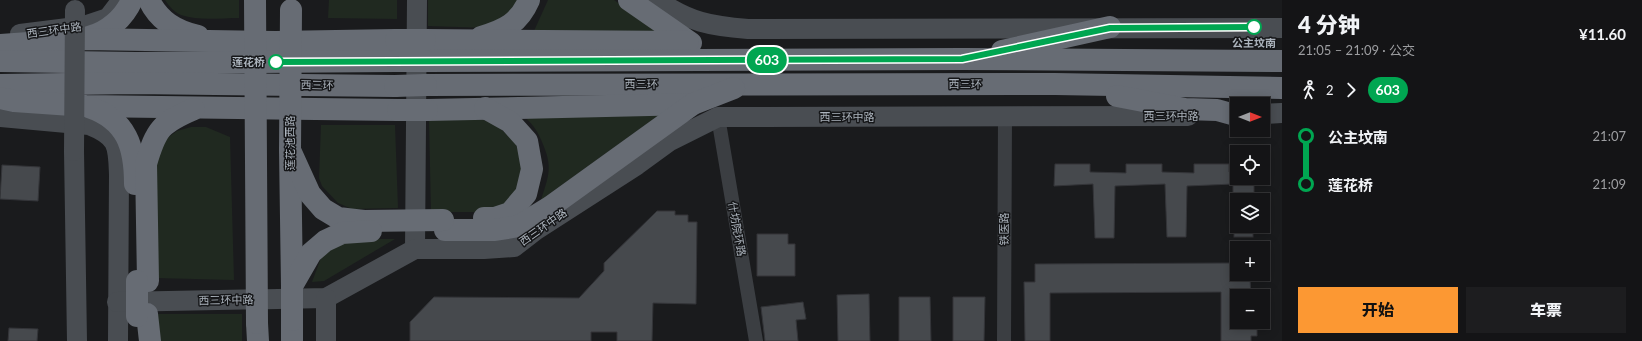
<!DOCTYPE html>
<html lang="zh">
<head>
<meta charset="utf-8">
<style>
  body { margin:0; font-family:Lato,"Noto Sans SC",sans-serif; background:#1d1d1f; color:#f1f3f6; height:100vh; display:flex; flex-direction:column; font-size:15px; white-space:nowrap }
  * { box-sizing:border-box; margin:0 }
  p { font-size:13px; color:#9d9ea1 }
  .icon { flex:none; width:22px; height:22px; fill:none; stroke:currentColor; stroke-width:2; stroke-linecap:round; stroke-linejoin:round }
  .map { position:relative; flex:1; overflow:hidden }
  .drawer { display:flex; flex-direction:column; background:#141416; width:360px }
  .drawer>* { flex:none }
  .badge { padding:0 8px; border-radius:13px; font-size:14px; line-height:26px }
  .needle { width:26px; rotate:90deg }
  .tools { position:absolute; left:1230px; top:97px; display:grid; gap:8px }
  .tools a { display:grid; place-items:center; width:40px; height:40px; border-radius:0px; background:#141416; box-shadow:0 2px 10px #0003,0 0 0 1px #333335; font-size:20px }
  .map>.badge { position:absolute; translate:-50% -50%; box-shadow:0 0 0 2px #fff }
  .legs { display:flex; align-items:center; gap:6px; height:44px; padding:0 16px; font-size:13px }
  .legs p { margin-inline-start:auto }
  .summary { display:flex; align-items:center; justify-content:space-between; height:68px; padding:0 16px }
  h1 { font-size:22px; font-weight:800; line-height:30px }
  .primary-button { display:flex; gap:8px; margin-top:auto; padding:8px 16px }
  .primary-button a { flex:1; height:46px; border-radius:0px; background:#fc9833; color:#111; font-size:16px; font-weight:800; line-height:46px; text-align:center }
  .primary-button a+a { background:#1d1d1f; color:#f1f3f6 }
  ul { padding:0 16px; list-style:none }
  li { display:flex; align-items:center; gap:14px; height:48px; font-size:15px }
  li i { display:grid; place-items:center; width:6px; height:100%; margin:0 5px; background:currentColor }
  li i::after { content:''; width:10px; height:10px; margin:-5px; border:3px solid; border-radius:50%; background:#141416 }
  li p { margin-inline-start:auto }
  li:first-child i { background:linear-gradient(#0000 50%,currentColor 0) }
  li:last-child i { background:linear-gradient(currentColor 50%,#0000 0) }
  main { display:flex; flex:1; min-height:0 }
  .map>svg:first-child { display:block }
  .green { fill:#202920 }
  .building { fill:#46494d; stroke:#343539 }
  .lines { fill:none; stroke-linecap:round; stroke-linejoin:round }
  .street { stroke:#3b3e42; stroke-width:14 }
  .secondary { stroke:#494d52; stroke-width:20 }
  .highway { stroke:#676c74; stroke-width:22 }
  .secondary-bridge { stroke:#494d52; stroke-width:20 }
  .highway-bridge { stroke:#676c74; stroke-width:22 }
  .line-1-casing { stroke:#fff; stroke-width:9 }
  .line-1 { stroke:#00a651; stroke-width:6 }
  .stop-1-dot { fill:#fff; stroke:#00a651; stroke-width:2 }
  .labels { text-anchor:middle; stroke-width:3; stroke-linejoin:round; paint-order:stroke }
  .street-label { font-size:11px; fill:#acb4bd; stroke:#151618 }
  .stop-label { font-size:11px; font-weight:bold; fill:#acb4bd; stroke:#151618 }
</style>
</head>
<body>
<main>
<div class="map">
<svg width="1282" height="341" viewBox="0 0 1282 341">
  <rect width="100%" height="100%" fill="#1a1b1d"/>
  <g class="green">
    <path d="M165,0H239V18C221,18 198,21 181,15C174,12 169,6 165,0Z"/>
    <polygon points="329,0 397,0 397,19 328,18"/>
    <polygon points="428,0 522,0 522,2 487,28 428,26"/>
    <polygon points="548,0 614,0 658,31 534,31"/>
    <path d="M659,115L541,200C549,175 553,167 542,142C538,132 534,126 526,118Z"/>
    <polygon points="429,120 484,120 496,125 514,140 523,160 519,189 496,212 431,212"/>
    <polygon points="321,125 395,125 398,208 352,209 338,203 322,186 319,178"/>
    <polygon points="191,127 206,127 230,137 234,280 155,278 155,158 166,139 177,131"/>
    <polygon points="347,239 395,239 324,281 312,282 321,258 334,242"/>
    <polygon points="156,314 242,314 242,341 155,341"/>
  </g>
  <g class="building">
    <polygon points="1055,164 1090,164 1090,172 1126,173 1126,164 1162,164 1162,172 1194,173 1194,164 1229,164 1229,172 1237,172 1237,178 1254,178 1254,200 1233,200 1233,184 1187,186 1186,237 1167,237 1165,184 1115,186 1114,238 1095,238 1093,184 1054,186"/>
    <polygon points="2,165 40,167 38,201 0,199"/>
    <polygon points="657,211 675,211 675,215 688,215 688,222 697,222 696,304 653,303 652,341 617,341 617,332 591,332 591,341 410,341 410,322 434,297 579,298 604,271 604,263"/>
    <rect x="1234" y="226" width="19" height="11"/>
    <polygon points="757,234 788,234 788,244 795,244 795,276 757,276"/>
    <polygon points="1235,263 1235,279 1250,279 1251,296 1237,296 1237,322 1257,322 1257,336 1251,336 1251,341 1221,341 1221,292 1050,293 1050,341 1025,341 1024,282 1035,282 1035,264"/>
    <polygon points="869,294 870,341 838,341 837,295"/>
    <polygon points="899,297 930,297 931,341 899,341"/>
    <polygon points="953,297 985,297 984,341 953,341"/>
    <polygon points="803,302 806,319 796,320 798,341 765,341 761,307"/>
    <polygon points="9,328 38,329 37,341 8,341"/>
  </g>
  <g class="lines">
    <g class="street">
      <polyline points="718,117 756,341"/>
      <polyline points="1004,341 1005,116"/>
    </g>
    <g class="secondary">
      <path d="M657,0C689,22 710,26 748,29L1282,28"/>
      <polyline points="20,34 84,26 108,18 118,5"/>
      <polyline points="1263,114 1282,113"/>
      <path d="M0,117L89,125C119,137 118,146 119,175L118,341"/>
      <polyline points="74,151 77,341"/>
      <polyline points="415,249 417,0"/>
      <polyline points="117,302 326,298 415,249 484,249 514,247 536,230 637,165 670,141 718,117 1188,116"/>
      <polyline points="326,341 326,298"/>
    </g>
    <g class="highway">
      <path d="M149,0C159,21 176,31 198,36"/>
      <polyline points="629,0 691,43"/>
      <path d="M89,37C108,32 124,18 132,0"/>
      <path d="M481,37C505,30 519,23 529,0"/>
      <polyline points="425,40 688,42"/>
      <polyline points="0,45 84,39 276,42 396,40"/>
      <polyline points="1002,51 1110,27"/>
      <polyline points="0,61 136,63 396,61"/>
      <polyline points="425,61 962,59 1282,61"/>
      <polyline points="0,85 134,83 395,86"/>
      <polyline points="426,85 1055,84 1282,88"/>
      <polyline points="1117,96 1185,109 1217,110 1235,115"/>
      <polyline points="0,98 14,101 86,106 398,110"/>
      <path d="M89,107C127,120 135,147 135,184"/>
      <polyline points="427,110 693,104"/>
      <polyline points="290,150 292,286"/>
      <polyline points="484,218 495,218 510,213 526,194 532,169 527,141 510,122 485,108"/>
      <polyline points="445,230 495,230 519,226 550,207 693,104 734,88"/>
      <path d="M148,281L146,164C156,129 161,123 194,109"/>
      <polyline points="147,314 150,341"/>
      <polyline points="292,320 292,341"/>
      <polyline points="257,323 258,341"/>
    </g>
    <polyline class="secondary-bridge" points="74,151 75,10"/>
    <g class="highway-bridge">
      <polyline points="255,0 257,323"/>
      <polyline points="291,10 290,150 310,194 323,209 338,218 364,221 443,220"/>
      <polyline points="396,40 425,40"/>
      <polyline points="396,61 425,61"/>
      <polyline points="395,86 426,85"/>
      <polyline points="398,110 427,110"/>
      <polyline points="137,281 137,316"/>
      <polyline points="292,320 292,286 311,253 325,241 342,233 371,231"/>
    </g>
  </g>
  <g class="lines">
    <g class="line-1-casing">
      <polyline id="line-1" points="276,62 962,59 1110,28 1254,27"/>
    </g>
    <use href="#line-1" class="line-1"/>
  </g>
  <g class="stop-1-dot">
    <circle cx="1254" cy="27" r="7"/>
    <circle cx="276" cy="62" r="7"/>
  </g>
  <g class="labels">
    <g class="street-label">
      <text transform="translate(54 30) rotate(-8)" y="4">西三环中路</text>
      <text x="641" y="88">西三环</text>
      <text x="965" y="88">西三环</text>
      <text transform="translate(317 85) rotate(1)" y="4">西三环</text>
      <text x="1171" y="120">西三环中路</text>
      <text x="847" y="121">西三环中路</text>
      <text transform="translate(290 143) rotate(-90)" y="4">莲花池西路</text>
      <text transform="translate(543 227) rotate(-35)" y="4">西三环中路</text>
      <text transform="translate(737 229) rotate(80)" y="4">什坊院环路</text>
      <text transform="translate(1004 229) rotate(-90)" y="4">铁医路</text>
      <text transform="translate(226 300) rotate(-1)" y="4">西三环中路</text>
    </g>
    <g class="stop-label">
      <text x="1254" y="47">公主坟南</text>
      <text x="265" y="66" text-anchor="end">莲花桥</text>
    </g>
  </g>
</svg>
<div class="tools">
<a><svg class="needle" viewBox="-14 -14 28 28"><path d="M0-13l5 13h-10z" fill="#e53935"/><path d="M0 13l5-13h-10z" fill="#9d9ea1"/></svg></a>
<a><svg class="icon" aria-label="locate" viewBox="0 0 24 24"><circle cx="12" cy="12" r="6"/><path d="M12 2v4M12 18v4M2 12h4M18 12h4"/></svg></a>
<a><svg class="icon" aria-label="layers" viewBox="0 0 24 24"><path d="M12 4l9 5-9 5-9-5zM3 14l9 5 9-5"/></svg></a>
<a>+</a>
<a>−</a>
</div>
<b class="badge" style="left:767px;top:60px;background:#00a651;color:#fff">603</b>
</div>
<section class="drawer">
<div class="summary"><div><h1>4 分钟</h1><p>21:05 – 21:09 · 公交</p></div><b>¥11.60</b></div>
<div class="legs"><svg class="icon" aria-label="walk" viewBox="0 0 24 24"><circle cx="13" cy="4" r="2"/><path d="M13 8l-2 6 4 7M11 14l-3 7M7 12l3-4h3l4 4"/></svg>2<svg class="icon" aria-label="forward" viewBox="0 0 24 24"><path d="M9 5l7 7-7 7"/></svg><b class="badge" style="background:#00a651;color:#fff">603</b></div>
<ul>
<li><i style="color:#00a651"></i><b>公主坟南</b><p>21:07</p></li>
<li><i style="color:#00a651"></i><b>莲花桥</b><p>21:09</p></li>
</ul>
<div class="primary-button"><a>开始</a><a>车票</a></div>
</section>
</main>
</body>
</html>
